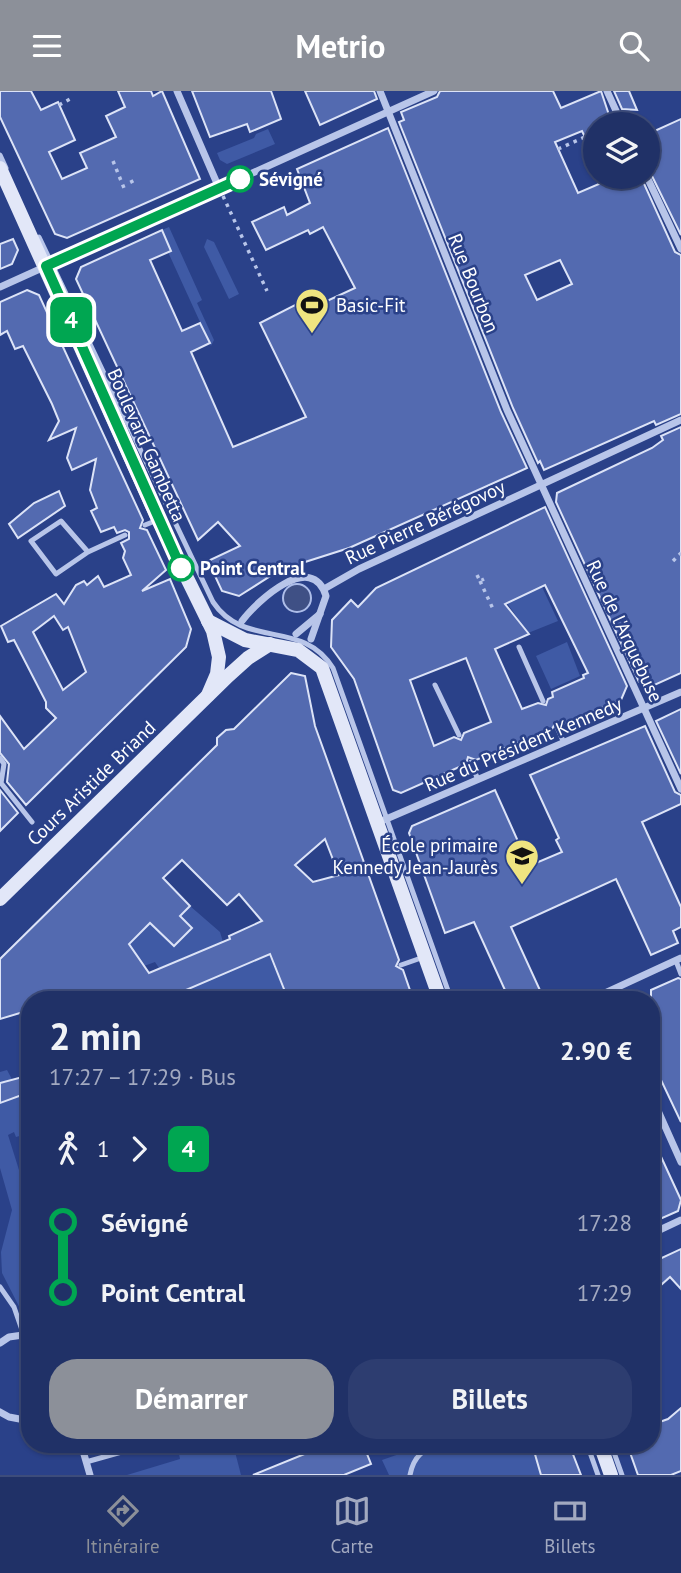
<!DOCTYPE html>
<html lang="fr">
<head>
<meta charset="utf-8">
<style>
  body { margin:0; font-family:"PT Sans",sans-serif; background:#2d3d70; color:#f1f3f6; height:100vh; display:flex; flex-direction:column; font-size:26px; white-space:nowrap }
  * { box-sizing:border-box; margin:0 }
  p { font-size:23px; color:#a2a9c0 }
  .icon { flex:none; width:38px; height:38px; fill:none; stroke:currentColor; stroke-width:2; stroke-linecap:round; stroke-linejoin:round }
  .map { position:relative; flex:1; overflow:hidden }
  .panel { position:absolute; left:21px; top:900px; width:639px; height:462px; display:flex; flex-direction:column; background:#203167; border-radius:28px; box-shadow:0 2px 5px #0004,0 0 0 2px #3d4c7b }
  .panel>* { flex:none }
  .badge { padding:0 14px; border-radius:10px; font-size:24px; line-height:46px }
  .fabs { position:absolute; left:583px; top:21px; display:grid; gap:14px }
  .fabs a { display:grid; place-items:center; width:77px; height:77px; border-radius:50%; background:#203167; box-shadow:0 2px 5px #0004,0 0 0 2px #3d4c7b; font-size:35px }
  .map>.badge { position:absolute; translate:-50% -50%; box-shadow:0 0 0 4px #fff }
  .legs { display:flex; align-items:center; gap:10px; height:77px; padding:0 28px; font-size:23px }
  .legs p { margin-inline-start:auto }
  .summary { display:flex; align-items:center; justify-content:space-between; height:119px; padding:0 28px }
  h1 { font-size:38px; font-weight:700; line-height:52px }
  .action { display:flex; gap:14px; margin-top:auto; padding:14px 28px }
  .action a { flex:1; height:80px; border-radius:28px; background:#8c9099; color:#fff; font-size:28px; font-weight:700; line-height:80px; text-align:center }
  .action a+a { background:#2d3d70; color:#f1f3f6 }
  ul { padding:0 28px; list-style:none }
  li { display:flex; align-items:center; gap:24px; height:70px; font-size:26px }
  li i { display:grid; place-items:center; width:10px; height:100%; margin:0 9px; background:currentColor }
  li i::after { content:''; width:18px; height:18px; margin:-9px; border:5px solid; border-radius:50%; background:#203167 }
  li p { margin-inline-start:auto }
  li:first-child i { background:linear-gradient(#0000 50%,currentColor 0) }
  li:last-child i { background:linear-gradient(currentColor 50%,#0000 0) }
  header { display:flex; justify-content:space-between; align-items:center; height:91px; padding:0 28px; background:#8c9099; color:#fff; font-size:32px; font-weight:700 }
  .menu { display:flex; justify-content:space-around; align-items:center; height:98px; border-top:2px solid #3d4c7b; background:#203167; font-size:19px; color:#a2a9c0 }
  .menu a { display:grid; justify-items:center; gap:4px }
  .menu .on { color:#8c9099 }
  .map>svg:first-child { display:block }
  .green { fill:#3f5aa5 }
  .water { fill:#3f5085; stroke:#adbde9; stroke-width:2 }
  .building { fill:#536ab0; stroke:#dce3f7; stroke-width:2; fill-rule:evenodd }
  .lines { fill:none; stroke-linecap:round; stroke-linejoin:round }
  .path { stroke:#b8c5e9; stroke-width:3.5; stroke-dasharray:3.5 5; stroke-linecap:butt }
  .lane { stroke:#b8c5e9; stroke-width:5 }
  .street { stroke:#b8c5e9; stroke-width:7 }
  .secondary { stroke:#e2e7f8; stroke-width:14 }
  .line-1-casing { stroke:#fff; stroke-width:16 }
  .line-1 { stroke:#00a651; stroke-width:10 }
  .stop-1-dot { fill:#fff; stroke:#00a651; stroke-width:3.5 }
  .labels { text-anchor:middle; stroke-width:5; stroke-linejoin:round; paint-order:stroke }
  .stop-label { font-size:19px; font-weight:bold; fill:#fff; stroke:#2a4189; text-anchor:start }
  .street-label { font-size:19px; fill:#fff; stroke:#2a4189 }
  .poi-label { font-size:19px; fill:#fff; stroke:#2a4189; text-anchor:start }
</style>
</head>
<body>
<header><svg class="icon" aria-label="menu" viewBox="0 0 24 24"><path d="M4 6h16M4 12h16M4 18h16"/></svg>Metrio<svg class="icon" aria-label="search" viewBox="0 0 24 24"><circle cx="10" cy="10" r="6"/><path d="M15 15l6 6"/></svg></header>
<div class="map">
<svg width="681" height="1384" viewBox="0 0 681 1384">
  <rect width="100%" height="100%" fill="#2a4189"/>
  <g class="green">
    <polygon points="268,38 275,53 227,73 220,69 217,62 254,47 256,43"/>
    <polygon points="169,136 202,209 197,212 214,249 211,255 168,161 171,160 162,139"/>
    <polygon points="207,148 214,151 239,203 229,208 204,156"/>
    <polygon points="542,496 558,530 528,542 507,512"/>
    <polygon points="567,551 580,585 551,598 536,565"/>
    <polygon points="190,815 220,841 223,851 159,877 155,871 144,875 129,853 156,825 174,855 192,837 180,825"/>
    <polygon points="269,863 285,901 268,908 165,908"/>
    <polygon points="7,979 14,992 20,987 25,1005 30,1004 30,1042 16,1046 14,1041 8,1044 30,1114 30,1237 2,1182 1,1161 12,1119 0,1077 0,981"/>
    <polygon points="177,1353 233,1353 241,1384 127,1384 180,1368"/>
    <polygon points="428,1353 532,1353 541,1384 389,1384 382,1369"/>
  </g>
  <circle class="water" cx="297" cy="507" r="14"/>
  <g class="building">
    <polygon points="0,0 31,0 41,19 58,11 75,49 49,61 62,88 87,77 80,62 116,46 106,25 125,16 118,0 151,0 153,5 162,0 200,88 67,147 55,143 0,26"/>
    <polygon points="192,0 271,0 281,28 250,41 247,33 210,46"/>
    <polygon points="305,0 374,0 377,8 320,34"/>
    <path d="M440,0H553L561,17L601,0L612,33H595V67L582,40L555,51L578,102L606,90L604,86H641L675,161L681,164V323L656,334L654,330L544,379L540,370L538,372L513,317L399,31L404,29L401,21L437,6ZM560,169L572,193L537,209L525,184Z"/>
    <polygon points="614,0 629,0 637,19 622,18"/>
    <polygon points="681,28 681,144 650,81 655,79 648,63 648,43"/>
    <polygon points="388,37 501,321 527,377 349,457 280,479 239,505 222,500 208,470 240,455 218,431 198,449 76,188 81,176 162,139 171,160 150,169 182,240 200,232 210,252 191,261 233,356 306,326 260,232 295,214 299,223 355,197 323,136 310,143 308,139 266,159 252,131 284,116 287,124 310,112 297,78"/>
    <polygon points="13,148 18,159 12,173 0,178 0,153"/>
    <path d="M27,199L39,204L143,429L140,437L147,439L166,479L142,500L170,488L191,538L186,556L26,714L7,691L9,673L0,662V625L24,658L56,627L46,617V611L14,549L8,551L1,535L56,503L64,513L76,494L84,490L87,494L98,485L104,496L131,484L123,467L125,460L121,452L129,448V441L125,439L117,442L114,436L101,441L91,420L97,417L90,399L96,368L72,379L67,367L76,337L49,349L59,330L52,313L23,255L15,258L7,240L0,244V211ZM54,525L63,539L68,536L86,581L63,599L33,541Z"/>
    <polygon points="681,336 681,582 650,596 639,591 556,411 557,402 652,357 663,349 661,345"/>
    <polygon points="59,400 65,415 18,447 9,433 34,412"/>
    <path d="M545,416L627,595L621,609L562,634L556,631L552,638L476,669L468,666L466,673L401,702L393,699L354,588L331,556L332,529L351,509L358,516L376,497ZM545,494L588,582L583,584L584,587L552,601L553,606L548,608L546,614L538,612L522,618L495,558L529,543L505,513ZM466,567L491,631L464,642L461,649L454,646L434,655L410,589Z"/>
    <path d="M291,582L305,585L315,635L399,869L396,875L403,879L413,908H288L270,863L165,908H99V904L89,908H30V919L0,928V868L217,654V647L226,639L234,638ZM325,748L339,784L313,791L295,774ZM182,769L227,814L239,803L262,830L229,845L230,848L149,882L129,853L150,832L174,855L192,837L180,825L190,815L163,787Z"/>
    <polygon points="681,618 681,683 656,630"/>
    <polygon points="645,635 675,701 681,704 681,713 642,731 681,816 681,836 673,840 678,852 651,864 616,788 511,836 544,908 509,908 474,831 445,842 409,742 412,735 495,699 529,775 562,761 556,749 559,747 530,684"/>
    <polygon points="0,699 18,722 0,740"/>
    <polygon points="678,887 681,888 681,1031 651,968 651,899"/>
    <polygon points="30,984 30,1001 0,1012 0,992"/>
    <polygon points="651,1044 681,1109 678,1120 651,1132"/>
    <polygon points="681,1158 681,1198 670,1186 651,1203 651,1172"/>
    <polygon points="681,1317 681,1380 671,1384 638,1384 627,1353 651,1353 651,1334 668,1328"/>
    <polygon points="329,1353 363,1353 371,1373 344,1384 253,1384"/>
    <polygon points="532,1353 569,1353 581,1384 541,1384"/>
  </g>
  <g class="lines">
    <g class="path">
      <polyline points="59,14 72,7"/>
      <polyline points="558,58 585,46"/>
      <polyline points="113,70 124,97"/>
      <polyline points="131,89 133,93"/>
      <polyline points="223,105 267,200"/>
      <polyline points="673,470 681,462"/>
      <polyline points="477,484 480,490 484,488"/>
      <polyline points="480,490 493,518"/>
    </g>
    <g class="lane">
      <polyline points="0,64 6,77"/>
      <path d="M39,146L213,511C245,559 302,527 333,577L451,908"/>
      <polyline points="145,434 155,430"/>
      <polyline points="88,461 61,430 31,450 56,483 88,461 125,444"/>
      <polyline points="519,556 543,610"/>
      <polyline points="435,594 459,644"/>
      <polyline points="557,636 564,652"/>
      <polyline points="0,667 4,673 1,692 32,731"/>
      <polyline points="471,671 478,689"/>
      <polyline points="676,870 681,883"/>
      <polyline points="401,874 424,866"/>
      <polyline points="0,1196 14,1216 23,1242"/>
      <polyline points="587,1353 598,1384"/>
      <polyline points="611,1353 622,1384"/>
      <polyline points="86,1371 150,1353"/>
      <path d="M410,1384C414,1364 423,1359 441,1353"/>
    </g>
    <g class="street">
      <polyline points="177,0 219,97"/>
      <polyline points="380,0 507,319 681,698"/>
      <polyline points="607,0 622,33"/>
      <polyline points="647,86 681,158"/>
      <polyline points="0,196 434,0"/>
      <polyline points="324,498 359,478 681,329"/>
      <path d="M242,530C257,510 312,459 326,505L311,548"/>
      <polyline points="296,543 320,523"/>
      <polyline points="377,732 681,601"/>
      <polyline points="592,908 681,867"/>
      <polyline points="651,1004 681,1071"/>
      <polyline points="651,1143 681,1129"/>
      <polyline points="0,1252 9,1246 30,1243"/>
      <polyline points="0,1321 9,1326 30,1330"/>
      <polyline points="81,1353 90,1384"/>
    </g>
    <g class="secondary">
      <polyline points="0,77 158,428 213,540 219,566 217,583 208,604"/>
      <polyline points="208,530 245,549 298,559 322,577 440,908"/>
      <polyline points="0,808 228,585 248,567 270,553"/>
      <polyline points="600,1353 611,1384"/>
    </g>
  </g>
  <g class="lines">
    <g class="line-1-casing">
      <polyline id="line-1" points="181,477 46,175 240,88"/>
    </g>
    <use href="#line-1" class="line-1"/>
  </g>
  <defs>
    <g id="stadium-pin" transform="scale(1.75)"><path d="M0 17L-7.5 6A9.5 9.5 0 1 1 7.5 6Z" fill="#efe480" stroke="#2a4189"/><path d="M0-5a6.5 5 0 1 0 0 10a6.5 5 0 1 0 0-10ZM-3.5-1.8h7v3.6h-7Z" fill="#111"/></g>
    <g id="school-pin" transform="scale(1.75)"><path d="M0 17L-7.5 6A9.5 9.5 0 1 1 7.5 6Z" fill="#efe480" stroke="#2a4189"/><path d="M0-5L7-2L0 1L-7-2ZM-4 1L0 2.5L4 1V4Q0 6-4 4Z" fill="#111"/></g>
  </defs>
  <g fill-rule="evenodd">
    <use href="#stadium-pin" x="312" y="214"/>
    <use href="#school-pin" x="522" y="765"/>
  </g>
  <g class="stop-1-dot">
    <circle cx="240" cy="88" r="12"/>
    <circle cx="181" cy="477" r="12"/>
  </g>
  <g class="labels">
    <g class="stop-label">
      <text x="259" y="95">Sévigné</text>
      <text x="200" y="484">Point Central</text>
    </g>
    <g class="street-label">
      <text transform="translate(474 192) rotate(68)" y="7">Rue Bourbon</text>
      <text transform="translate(147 354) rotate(66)" y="7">Boulevard Gambetta</text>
      <text transform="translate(425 431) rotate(-25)" y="7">Rue Pierre Bérégovoy</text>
      <text transform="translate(625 540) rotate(65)" y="7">Rue de l'Arquebuse</text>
      <text transform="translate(523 653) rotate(-23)" y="7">Rue du Président Kennedy</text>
      <text transform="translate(91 692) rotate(-44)" y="7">Cours Aristide Briand</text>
    </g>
    <g class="poi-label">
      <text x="336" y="221">Basic-Fit</text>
      <text x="498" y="761" text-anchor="end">École primaire<tspan x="498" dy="22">Kennedy Jean-Jaurès</tspan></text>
    </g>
  </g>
</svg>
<div class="fabs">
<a><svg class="icon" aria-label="layers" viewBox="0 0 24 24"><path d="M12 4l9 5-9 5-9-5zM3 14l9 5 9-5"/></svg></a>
</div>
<b class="badge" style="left:71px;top:229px;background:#00a651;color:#fff">4</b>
<section class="panel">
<div class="summary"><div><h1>2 min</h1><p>17:27 – 17:29 · Bus</p></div><b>2.90 €</b></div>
<div class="legs"><svg class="icon" aria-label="walk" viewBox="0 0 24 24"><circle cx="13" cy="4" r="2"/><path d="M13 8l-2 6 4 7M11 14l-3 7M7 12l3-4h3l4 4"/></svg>1<svg class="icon" aria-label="forward" viewBox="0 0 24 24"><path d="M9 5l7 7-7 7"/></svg><b class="badge" style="background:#00a651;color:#fff">4</b></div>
<ul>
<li><i style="color:#00a651"></i><b>Sévigné</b><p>17:28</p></li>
<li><i style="color:#00a651"></i><b>Point Central</b><p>17:29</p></li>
</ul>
<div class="action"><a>Démarrer</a><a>Billets</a></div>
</section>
</div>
<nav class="menu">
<a class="on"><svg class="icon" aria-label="directions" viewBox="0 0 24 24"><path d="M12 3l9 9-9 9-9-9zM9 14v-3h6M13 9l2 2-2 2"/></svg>Itinéraire</a>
<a><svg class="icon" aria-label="map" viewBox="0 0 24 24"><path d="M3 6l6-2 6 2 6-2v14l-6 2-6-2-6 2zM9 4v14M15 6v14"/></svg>Carte</a>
<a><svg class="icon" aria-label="tickets" viewBox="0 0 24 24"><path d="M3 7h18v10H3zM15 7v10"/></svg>Billets</a>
</nav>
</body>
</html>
